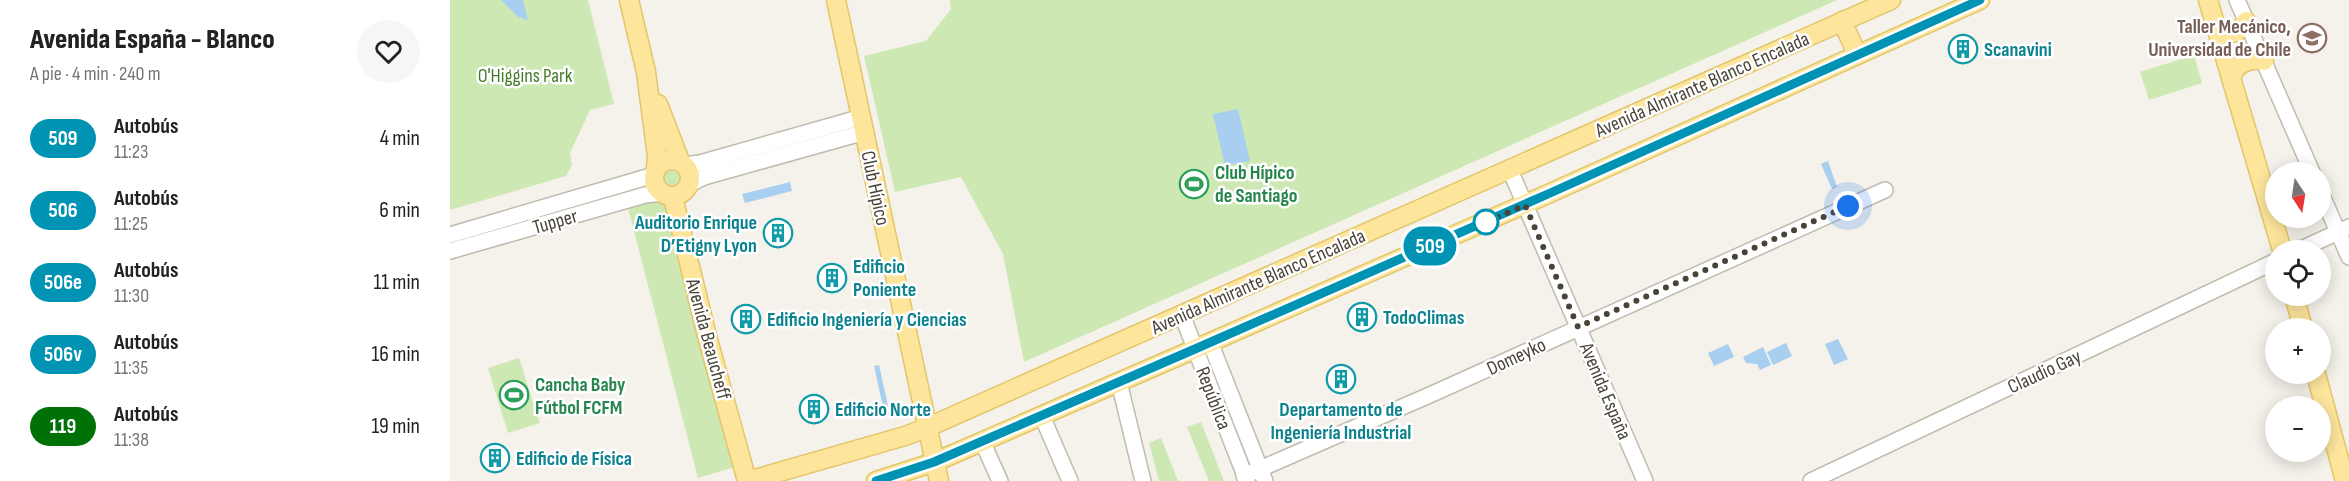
<!DOCTYPE html>
<html lang="es">
<head>
<meta charset="utf-8">
<style>
  body { margin:0; font-family:"Sofia Sans Condensed",sans-serif; background:#f6f6f6; color:#222; height:100vh; display:flex; flex-direction:column; font-size:22px; white-space:nowrap }
  * { box-sizing:border-box; margin:0 }
  p { font-size:20px; color:#767676 }
  .icon { flex:none; width:33px; height:33px; fill:none; stroke:currentColor; stroke-width:2; stroke-linecap:round; stroke-linejoin:round }
  .map { position:relative; flex:1; overflow:hidden }
  .panel { display:flex; flex-direction:column; background:#fff; width:450px }
  .panel>* { flex:none }
  .badge { padding:0 12px; border-radius:20px; font-size:21px; line-height:39px }
  .needle { width:39px; rotate:168deg }
  .fabs { position:absolute; left:1815px; top:162px; display:grid; gap:12px }
  .fabs a { display:grid; place-items:center; width:66px; height:66px; border-radius:50%; background:#fff; box-shadow:0 3px 15px #0003; font-size:30px }
  .you { position:absolute; width:30px; height:30px; margin:-15px; border:4px solid #fff; border-radius:50%; background:#1a73e8; box-shadow:0 0 0 9px #1a73e833 }
  .map>.badge { position:absolute; translate:-50% -50%; box-shadow:0 0 0 3px #fff }
  .round { display:grid; place-items:center; flex:none; width:63px; height:63px; border-radius:32px; background:#f6f6f6 }
  .headline { display:flex; align-items:center; justify-content:space-between; height:102px; padding:0 30px }
  h1 { font-size:28px; font-weight:800; line-height:45px }
  ul { padding:0; list-style:none }
  li { display:flex; align-items:center; gap:18px; height:72px; padding:0 30px }
  li div { flex:1 }
  li b { display:block; font-size:22px }
  li em { font-style:normal }
  li .badge { min-width:66px; font-weight:700; text-align:center }
  main { display:flex; flex:1; min-height:0 }
  .map>svg:first-child { display:block }
  .green { fill:#cee8b4 }
  .water { fill:#a8cff0 }
  .lines { fill:none; stroke-linecap:round; stroke-linejoin:round }
  .minor-casing { stroke:#c1bbad; stroke-width:18 }
  .major-casing { stroke:#e3c56a; stroke-width:21 }
  .minor { stroke:#fff; stroke-width:15 }
  .major { stroke:#fde69c; stroke-width:18 }
  .line-casing { stroke:#fff; stroke-width:14 }
  .line { stroke:#0093b3; stroke-width:9 }
  .walk { stroke:#494338; stroke-width:6; stroke-dasharray:0 10.8 }
  .stop-dot { fill:#fff; stroke:#0093b3; stroke-width:3 }
  .labels { text-anchor:middle; stroke-width:5; stroke-linejoin:round; paint-order:stroke }
  .education-label { font-size:20px; font-weight:bold; fill:#785e54; stroke:#fff; text-anchor:end }
  .culture-label { font-size:20px; font-weight:bold; fill:#0d838f; stroke:#fff; text-anchor:start }
  .park-label { font-size:20px; fill:#467b2b; stroke:#fff }
  .street-label { font-size:20px; fill:#494338; stroke:#fff }
  .leisure-label { font-size:20px; font-weight:bold; fill:#27864d; stroke:#fff; text-anchor:start }
</style>
</head>
<body>
<main>
<section class="panel">
<div class="headline"><div><h1>Avenida España - Blanco</h1><p>A pie · 4 min · 240 m</p></div><a class="round"><svg class="icon" aria-label="heart" viewBox="0 0 24 24"><path d="M12 20l-8-8c-3-5 5-10 8-4 3-6 11-1 8 4z"/></svg></a></div>
<ul>
<li><span class="badge" style="background:#0093b3;color:#fff">509</span><div><b>Autobús</b><p>11:23</p></div><em>4 min</em></li>
<li><span class="badge" style="background:#0093b3;color:#fff">506</span><div><b>Autobús</b><p>11:25</p></div><em>6 min</em></li>
<li><span class="badge" style="background:#0093b3;color:#fff">506e</span><div><b>Autobús</b><p>11:30</p></div><em>11 min</em></li>
<li><span class="badge" style="background:#0093b3;color:#fff">506v</span><div><b>Autobús</b><p>11:35</p></div><em>16 min</em></li>
<li><span class="badge" style="background:#007106;color:#fff">119</span><div><b>Autobús</b><p>11:38</p></div><em>19 min</em></li>
</ul>
</section>
<div class="map">
<svg width="1899" height="481" viewBox="0 0 1899 481">
  <rect width="100%" height="100%" fill="#f5f2eb"/>
  <g class="green">
    <polygon points="0,0 138,0 164,104 140,110 120,153 122,165 116,176 0,210"/>
    <polygon points="500,0 1387,0 574,362 553,254 511,177 445,192 414,56 476,41 501,9"/>
    <polygon points="1744,55 1752,83 1699,100 1690,72"/>
    <circle cx="222" cy="179" r="9"/>
    <polygon points="204,201 211,202 218,209 285,467 248,478 178,208"/>
    <polygon points="69,358 90,423 58,433 38,368"/>
    <polygon points="751,422 774,481 759,481 737,427"/>
    <polygon points="711,438 728,481 709,481 699,443"/>
  </g>
  <g class="water">
    <polygon points="51,0 73,0 78,20 68,17"/>
    <polygon points="788,109 800,161 775,166 763,114"/>
    <polygon points="1378,161 1387,187 1382,189 1371,164"/>
    <polygon points="340,182 342,191 295,203 292,194"/>
    <polygon points="1388,339 1398,359 1384,365 1375,344"/>
    <polygon points="1336,343 1342,356 1323,365 1317,352"/>
    <polygon points="1278,344 1284,357 1264,366 1258,353"/>
    <polygon points="1313,347 1321,365 1310,370 1307,364 1296,363 1293,357"/>
    <polygon points="429,365 440,415 435,416 424,366"/>
  </g>
  <g class="lines">
    <g class="minor-casing">
      <g id="minor">
        <polyline points="1787,0 1862,172"/>
        <polyline points="235,165 250,163 412,117"/>
        <polyline points="1060,170 1195,481"/>
        <polyline points="240,184 254,177 415,132"/>
        <polyline points="1870,191 1899,257"/>
        <polyline points="0,235 204,175"/>
        <polyline points="1849,250 1899,227"/>
        <polyline points="0,251 195,195 211,193"/>
        <polyline points="732,315 797,481"/>
        <polyline points="760,342 815,481"/>
        <polyline points="669,382 693,481"/>
        <polyline points="592,416 620,481"/>
        <polyline points="532,441 550,481"/>
        <polyline points="794,476 982,394 1435,190"/>
        <polyline points="1361,481 1826,261"/>
      </g>
    </g>
    <g class="major-casing">
      <g id="major">
        <polyline points="179,0 196,72 207,156 206,168"/>
        <polyline points="386,0 489,481"/>
        <polyline points="1758,0 1832,250"/>
        <polyline points="1392,21 1407,54"/>
        <path d="M1768,32C1780,36 1790,33 1796,21"/>
        <path d="M1781,76C1788,63 1800,57 1814,61"/>
        <polyline points="208,104 230,161"/>
        <circle cx="222" cy="178" r="18"/>
        <polyline points="223,197 257,336 297,481"/>
        <polyline points="1844,296 1853,328"/>
        <polyline points="1866,374 1895,481"/>
        <polyline points="298,481 455,436 476,428 1441,0"/>
        <polyline points="426,481 485,462 745,349 1098,194 1530,0"/>
      </g>
    </g>
    <use href="#minor" class="minor"/>
    <use href="#major" class="major"/>
  </g>
  <g class="lines">
    <g class="line-casing">
      <polyline id="line" points="426,481 484,462 745,349 1098,194 1530,0"/>
    </g>
    <use href="#line" class="line"/>
    <polyline class="walk" points="1036,222 1027,226 1075,205 1128,327 1398,206"/>
  </g>
  <defs>
    <g id="university-ring" transform="scale(1.5)"><circle r="9.5" fill="#fff" stroke="#8d6e63" stroke-width="1.5"/><path d="M0-5L7-2L0 1L-7-2ZM-4 1L0 2.5L4 1V4Q0 6-4 4Z" fill="#8d6e63"/></g>
    <g id="building-ring" transform="scale(1.5)"><circle r="9.5" fill="#fff" stroke="#0f9aa8" stroke-width="1.5"/><path d="M-4-6H4V6H1V3H-1V6H-4ZM-2.5-4.3h1.7v1.8h-1.7ZM.8-4.3h1.7v1.8H.8ZM-2.5-1h1.7V.8h-1.7ZM.8-1h1.7V.8H.8Z" fill="#0f9aa8"/></g>
    <g id="stadium-ring" transform="scale(1.5)"><circle r="9.5" fill="#fff" stroke="#2e9e5b" stroke-width="1.5"/><path d="M0-5a6.5 5 0 1 0 0 10a6.5 5 0 1 0 0-10ZM-3.5-1.8h7v3.6h-7Z" fill="#2e9e5b"/></g>
  </defs>
  <g fill-rule="evenodd">
    <use href="#university-ring" x="1862" y="38"/>
    <use href="#building-ring" x="1513" y="49"/>
    <use href="#stadium-ring" x="744" y="184"/>
    <use href="#building-ring" x="328" y="233"/>
    <use href="#building-ring" x="382" y="278"/>
    <use href="#building-ring" x="912" y="317"/>
    <use href="#building-ring" x="296" y="319"/>
    <use href="#building-ring" x="891" y="379"/>
    <use href="#stadium-ring" x="64" y="395"/>
    <use href="#building-ring" x="364" y="409"/>
    <use href="#building-ring" x="45" y="458"/>
  </g>
  <circle class="stop-dot" cx="1036" cy="222" r="12"/>
  <g class="labels">
    <g class="education-label">
      <text x="1841" y="33">Taller Mecánico,<tspan x="1841" dy="23">Universidad de Chile</tspan></text>
    </g>
    <g class="culture-label">
      <text x="1534" y="56">Scanavini</text>
      <text x="307" y="229" text-anchor="end">Auditorio Enrique<tspan x="307" dy="23">D’Etigny Lyon</tspan></text>
      <text x="403" y="273">Edificio<tspan x="403" dy="23">Poniente</tspan></text>
      <text x="933" y="324">TodoClimas</text>
      <text x="317" y="326">Edificio Ingeniería y Ciencias</text>
      <text x="385" y="416">Edificio Norte</text>
      <text x="891" y="416" text-anchor="middle">Departamento de<tspan x="891" dy="23">Ingeniería Industrial</tspan></text>
      <text x="66" y="465">Edificio de Física</text>
    </g>
    <g class="park-label">
      <text x="75" y="82">O'Higgins Park</text>
    </g>
    <g class="street-label">
      <text transform="translate(1252 84) rotate(-24)" y="7">Avenida Almirante Blanco Encalada</text>
      <text transform="translate(426 188) rotate(78)" y="7">Club Hípico</text>
      <text transform="translate(105 221) rotate(-16)" y="7">Tupper</text>
      <text transform="translate(808 281) rotate(-24)" y="7">Avenida Almirante Blanco Encalada</text>
      <text transform="translate(259 339) rotate(75)" y="7">Avenida Beaucheff</text>
      <text transform="translate(1066 356) rotate(-25)" y="7">Domeyko</text>
      <text transform="translate(1594 371) rotate(-25)" y="7">Claudio Gay</text>
      <text transform="translate(1156 391) rotate(67)" y="7">Avenida España</text>
      <text transform="translate(764 398) rotate(69)" y="7">República</text>
    </g>
    <g class="leisure-label">
      <text x="765" y="179">Club Hípico<tspan x="765" dy="23">de Santiago</tspan></text>
      <text x="85" y="391">Cancha Baby<tspan x="85" dy="23">Fútbol FCFM</tspan></text>
    </g>
  </g>
</svg>
<div class="fabs">
<a><svg class="needle" viewBox="-14 -14 28 28"><path d="M0-13l5 13h-10z" fill="#e53935"/><path d="M0 13l5-13h-10z" fill="#767676"/></svg></a>
<a><svg class="icon" aria-label="locate" viewBox="0 0 24 24"><circle cx="12" cy="12" r="6"/><path d="M12 2v4M12 18v4M2 12h4M18 12h4"/></svg></a>
<a>+</a>
<a>−</a>
</div>
<div class="you" style="left:1398px;top:206px"></div>
<b class="badge" style="left:980px;top:246px;background:#0093b3;color:#fff">509</b>
</div>
</main>
</body>
</html>
